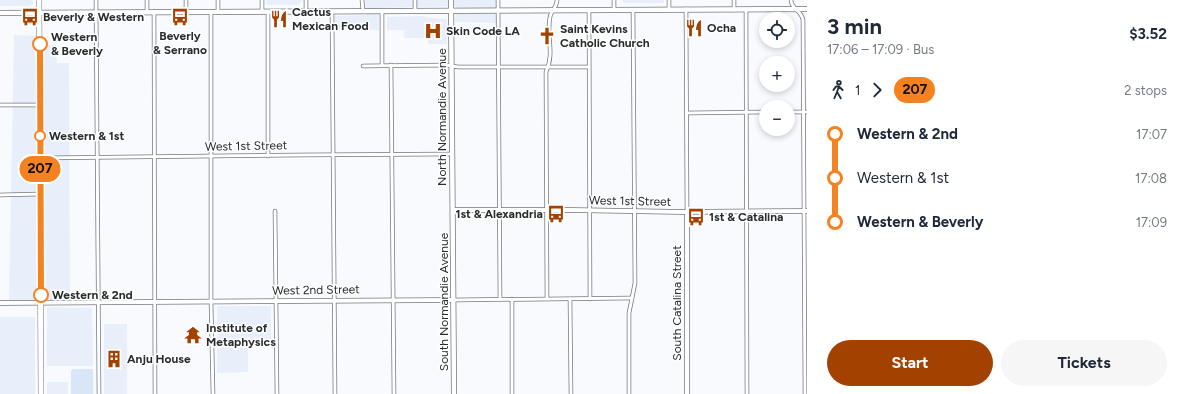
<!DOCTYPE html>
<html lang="en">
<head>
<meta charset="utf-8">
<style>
  body { margin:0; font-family:Figtree,sans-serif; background:#f6f6f7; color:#1f2937; height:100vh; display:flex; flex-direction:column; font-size:15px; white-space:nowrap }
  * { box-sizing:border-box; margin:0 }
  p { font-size:13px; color:#747a83 }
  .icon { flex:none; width:22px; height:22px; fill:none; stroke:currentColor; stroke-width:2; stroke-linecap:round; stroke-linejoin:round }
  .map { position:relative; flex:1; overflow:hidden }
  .details { display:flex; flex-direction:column; background:#fff; width:380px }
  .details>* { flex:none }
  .badge { padding:0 8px; border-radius:13px; font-size:14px; line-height:26px }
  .fabs { position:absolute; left:759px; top:12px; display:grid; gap:8px }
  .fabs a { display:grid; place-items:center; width:36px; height:36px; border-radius:50%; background:#fff; box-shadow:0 2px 6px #0003; font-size:20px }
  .map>.badge { position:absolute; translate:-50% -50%; box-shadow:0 0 0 2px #fff }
  .legs { display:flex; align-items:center; gap:6px; height:44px; padding:0 20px; font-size:13px }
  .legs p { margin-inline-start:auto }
  .overview { display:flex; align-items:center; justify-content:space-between; height:68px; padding:0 20px }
  h1 { font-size:22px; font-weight:700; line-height:30px }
  .button { display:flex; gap:8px; margin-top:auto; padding:8px 20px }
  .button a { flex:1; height:46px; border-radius:24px; background:#a34101; color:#fff; font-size:16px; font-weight:700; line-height:46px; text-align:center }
  .button a+a { background:#f6f6f7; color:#1f2937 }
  ul { padding:0 20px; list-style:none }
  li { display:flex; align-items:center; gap:14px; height:44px; font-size:15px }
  li i { display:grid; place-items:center; width:6px; height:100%; margin:0 5px; background:currentColor }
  li i::after { content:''; width:10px; height:10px; margin:-5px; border:3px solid; border-radius:50%; background:#fff }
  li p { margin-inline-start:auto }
  li:first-child i { background:linear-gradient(#0000 50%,currentColor 0) }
  li:last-child i { background:linear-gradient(currentColor 50%,#0000 0) }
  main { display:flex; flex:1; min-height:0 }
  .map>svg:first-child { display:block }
  .built { fill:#e8effa }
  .green { fill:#d8e6f7 }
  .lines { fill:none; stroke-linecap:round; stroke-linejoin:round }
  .minor-casing { stroke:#73787d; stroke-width:4.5 }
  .tertiary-casing { stroke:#73787d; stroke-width:5.5 }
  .secondary-casing { stroke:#73787d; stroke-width:6 }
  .primary-casing { stroke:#73787d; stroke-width:6 }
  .minor { stroke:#fff; stroke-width:3 }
  .tertiary { stroke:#fff; stroke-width:4 }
  .secondary { stroke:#fff; stroke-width:4.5 }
  .primary { stroke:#fff; stroke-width:5 }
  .line-1-casing { stroke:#fff; stroke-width:9 }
  .line-1 { stroke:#f58220; stroke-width:6 }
  .stop-1-dot { fill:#fff; stroke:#f58220; stroke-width:2 }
  .labels { text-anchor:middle; stroke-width:3; stroke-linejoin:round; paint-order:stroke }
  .poi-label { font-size:12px; font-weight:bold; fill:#292b2d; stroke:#fff; text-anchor:start }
  .stop-label { font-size:12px; font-weight:bold; fill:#292b2d; stroke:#fff; text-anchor:start }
  .street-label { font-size:12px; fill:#292b2d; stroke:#fff }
</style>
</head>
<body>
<main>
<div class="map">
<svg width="807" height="394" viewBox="0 0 807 394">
  <rect width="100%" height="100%" fill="#f8fafe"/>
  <g class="built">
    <polygon points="0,0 33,0 33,3 30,6 0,6"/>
    <polygon points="266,0 302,0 302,1 298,5 267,5 266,4"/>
    <polygon points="365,0 497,0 497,23 455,22 456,6 379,8 379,30 334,29 335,16 366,15"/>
    <polygon points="622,0 664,0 664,3 623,3"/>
    <polygon points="423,16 430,18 447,19 447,44 428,44 428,38 404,38 404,30 387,30 387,17"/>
    <polygon points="14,35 36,36 36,45 57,45 57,63 69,63 70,301 9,301"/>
    <polygon points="217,306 271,306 271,340 248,340 248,372 217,373"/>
    <polygon points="50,307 92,308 93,366 47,366 47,309"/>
    <rect x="0" y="317" width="35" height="77"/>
    <rect x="104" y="324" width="23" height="70"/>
    <rect x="47" y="382" width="21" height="12"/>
  </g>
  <polygon class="green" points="73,369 93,369 93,394 71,394 71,371"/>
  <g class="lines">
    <g class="minor-casing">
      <g id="minor">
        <polyline points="96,0 99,394"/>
        <polyline points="147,0 147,12"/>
        <polyline points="186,0 186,12"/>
        <polyline points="218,0 218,12"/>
        <polyline points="262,0 262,12"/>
        <polyline points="306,0 306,11"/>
        <polyline points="362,0 363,11"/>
        <polyline points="415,0 415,11"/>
        <polyline points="498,0 500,299"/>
        <polyline points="614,0 614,10"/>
        <polyline points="669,0 669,9"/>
        <polyline points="734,0 734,10"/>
        <path d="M791,0C791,9 802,11 803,20L805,394"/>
        <polyline points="686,9 687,212"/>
        <polyline points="589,10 590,299"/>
        <polyline points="746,10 747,394"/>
        <polyline points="382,11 382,65"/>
        <polyline points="154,12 155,394"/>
        <polyline points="211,12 211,301 213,394"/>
        <polyline points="268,12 268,156"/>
        <polyline points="332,12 335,394"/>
        <polyline points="391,65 394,394"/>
        <polyline points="363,66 446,65 458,67 589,67"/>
        <polyline points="0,105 40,105"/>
        <polyline points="788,112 807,112"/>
        <polyline points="687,113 766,112"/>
        <polyline points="40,158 299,155 452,154"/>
        <polyline points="0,195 40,194"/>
        <polyline points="275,211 277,394"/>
        <polyline points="512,299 512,394"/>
        <path d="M547,299L546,72C555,53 546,36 550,17C551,11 557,7 557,0"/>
        <polyline points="570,299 571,394"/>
        <polyline points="454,300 632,298"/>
        <polyline points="629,394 629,313 635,283 633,10"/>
      </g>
    </g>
    <g class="tertiary-casing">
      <g id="tertiary">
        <polyline points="453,210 572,210 683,212 807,211"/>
        <polyline points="687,212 687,394"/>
        <polyline points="0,303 454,300"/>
      </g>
    </g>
    <g class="secondary-casing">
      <g id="secondary">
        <polyline points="451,0 454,394"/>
        <polyline points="0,13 807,9"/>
      </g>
    </g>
    <g class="primary-casing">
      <polyline id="primary" points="39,0 41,394"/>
    </g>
    <use href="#minor" class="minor"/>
    <use href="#tertiary" class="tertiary"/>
    <use href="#secondary" class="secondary"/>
    <use href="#primary" class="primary"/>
  </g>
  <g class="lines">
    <g class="line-1-casing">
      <polyline id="line-1" points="40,44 41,295"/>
    </g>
    <use href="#line-1" class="line-1"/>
  </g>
  <defs>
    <g id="bus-bare" transform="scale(1.38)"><path d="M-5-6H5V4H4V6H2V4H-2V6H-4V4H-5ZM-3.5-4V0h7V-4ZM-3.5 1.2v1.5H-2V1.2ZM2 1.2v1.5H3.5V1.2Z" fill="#a34101" stroke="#fff" stroke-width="2.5" paint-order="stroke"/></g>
    <g id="restaurant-bare" transform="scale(1.38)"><path d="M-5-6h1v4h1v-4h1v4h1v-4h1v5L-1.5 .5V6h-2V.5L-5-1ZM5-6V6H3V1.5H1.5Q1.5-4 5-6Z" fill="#a34101" stroke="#fff" stroke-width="2.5" paint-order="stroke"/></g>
    <g id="hospital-bare" transform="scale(1.38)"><path d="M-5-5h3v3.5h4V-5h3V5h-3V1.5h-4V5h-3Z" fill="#a34101" stroke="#fff" stroke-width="2.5" paint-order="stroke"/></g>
    <g id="church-bare" transform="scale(1.38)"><path d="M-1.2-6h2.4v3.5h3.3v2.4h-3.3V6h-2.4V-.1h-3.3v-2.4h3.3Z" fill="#a34101" stroke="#fff" stroke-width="2.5" paint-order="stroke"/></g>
    <g id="temple-bare" transform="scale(1.38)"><path d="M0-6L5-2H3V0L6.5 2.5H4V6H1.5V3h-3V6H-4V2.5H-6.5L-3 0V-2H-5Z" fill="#a34101" stroke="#fff" stroke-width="2.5" paint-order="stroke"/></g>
    <g id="building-bare" transform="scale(1.38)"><path d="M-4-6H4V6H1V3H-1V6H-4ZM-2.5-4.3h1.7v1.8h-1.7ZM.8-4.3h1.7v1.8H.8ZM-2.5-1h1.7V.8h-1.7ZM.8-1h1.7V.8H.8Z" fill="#a34101" stroke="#fff" stroke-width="2.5" paint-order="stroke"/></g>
  </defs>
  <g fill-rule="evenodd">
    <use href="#bus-bare" x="30" y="17"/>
    <use href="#bus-bare" x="180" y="17"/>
    <use href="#restaurant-bare" x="279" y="19"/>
    <use href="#restaurant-bare" x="694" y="28"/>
    <use href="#hospital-bare" x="433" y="31"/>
    <use href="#church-bare" x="547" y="36"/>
    <use href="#bus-bare" x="556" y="214"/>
    <use href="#bus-bare" x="696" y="217"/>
    <use href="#temple-bare" x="193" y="335"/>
    <use href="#building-bare" x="114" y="359"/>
  </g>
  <g class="stop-1-dot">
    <circle cx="40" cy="44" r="7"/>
    <circle cx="40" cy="136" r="5"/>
    <circle cx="41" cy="295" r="7"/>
  </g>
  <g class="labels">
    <g class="poi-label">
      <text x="292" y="16">Cactus<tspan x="292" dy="14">Mexican Food</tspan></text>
      <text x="43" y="21">Beverly &amp; Western</text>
      <text x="707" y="32">Ocha</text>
      <text x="560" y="33">Saint Kevins<tspan x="560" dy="14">Catholic Church</tspan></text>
      <text x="446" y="35">Skin Code LA</text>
      <text x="180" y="40" text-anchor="middle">Beverly<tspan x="180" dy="14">&amp; Serrano</tspan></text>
      <text x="543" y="218" text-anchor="end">1st &amp; Alexandria</text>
      <text x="709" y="221">1st &amp; Catalina</text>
      <text x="206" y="332">Institute of<tspan x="206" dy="14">Metaphysics</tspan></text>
      <text x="127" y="363">Anju House</text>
    </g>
    <g class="stop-label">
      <text x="51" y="41">Western<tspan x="51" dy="14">&amp; Beverly</tspan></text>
      <text x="49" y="140">Western &amp; 1st</text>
      <text x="52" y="299">Western &amp; 2nd</text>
    </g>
    <g class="street-label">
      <text transform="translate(442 117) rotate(-90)" y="4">North Normandie Avenue</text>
      <text transform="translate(246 146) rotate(-1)" y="4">West 1st Street</text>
      <text transform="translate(630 201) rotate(1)" y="4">West 1st Street</text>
      <text transform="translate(316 290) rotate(-1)" y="4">West 2nd Street</text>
      <text transform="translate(444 302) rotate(-90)" y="4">South Normandie Avenue</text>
      <text transform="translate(677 303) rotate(-90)" y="4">South Catalina Street</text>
    </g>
  </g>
</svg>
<div class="fabs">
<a><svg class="icon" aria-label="locate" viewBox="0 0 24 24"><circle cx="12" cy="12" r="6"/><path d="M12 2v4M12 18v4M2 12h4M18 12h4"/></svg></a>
<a>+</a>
<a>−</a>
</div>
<b class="badge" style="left:40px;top:169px;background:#f58220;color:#111">207</b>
</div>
<section class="details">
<div class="overview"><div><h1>3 min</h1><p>17:06 – 17:09 · Bus</p></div><b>$3.52</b></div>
<div class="legs"><svg class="icon" aria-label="walk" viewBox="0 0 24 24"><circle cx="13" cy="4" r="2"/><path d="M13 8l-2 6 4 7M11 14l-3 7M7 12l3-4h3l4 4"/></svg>1<svg class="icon" aria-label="forward" viewBox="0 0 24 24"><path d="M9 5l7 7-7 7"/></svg><b class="badge" style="background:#f58220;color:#111">207</b><p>2 stops</p></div>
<ul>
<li><i style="color:#f58220"></i><b>Western &amp; 2nd</b><p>17:07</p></li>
<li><i style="color:#f58220"></i><span>Western &amp; 1st</span><p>17:08</p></li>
<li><i style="color:#f58220"></i><b>Western &amp; Beverly</b><p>17:09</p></li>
</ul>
<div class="button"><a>Start</a><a>Tickets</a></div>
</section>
</main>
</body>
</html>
